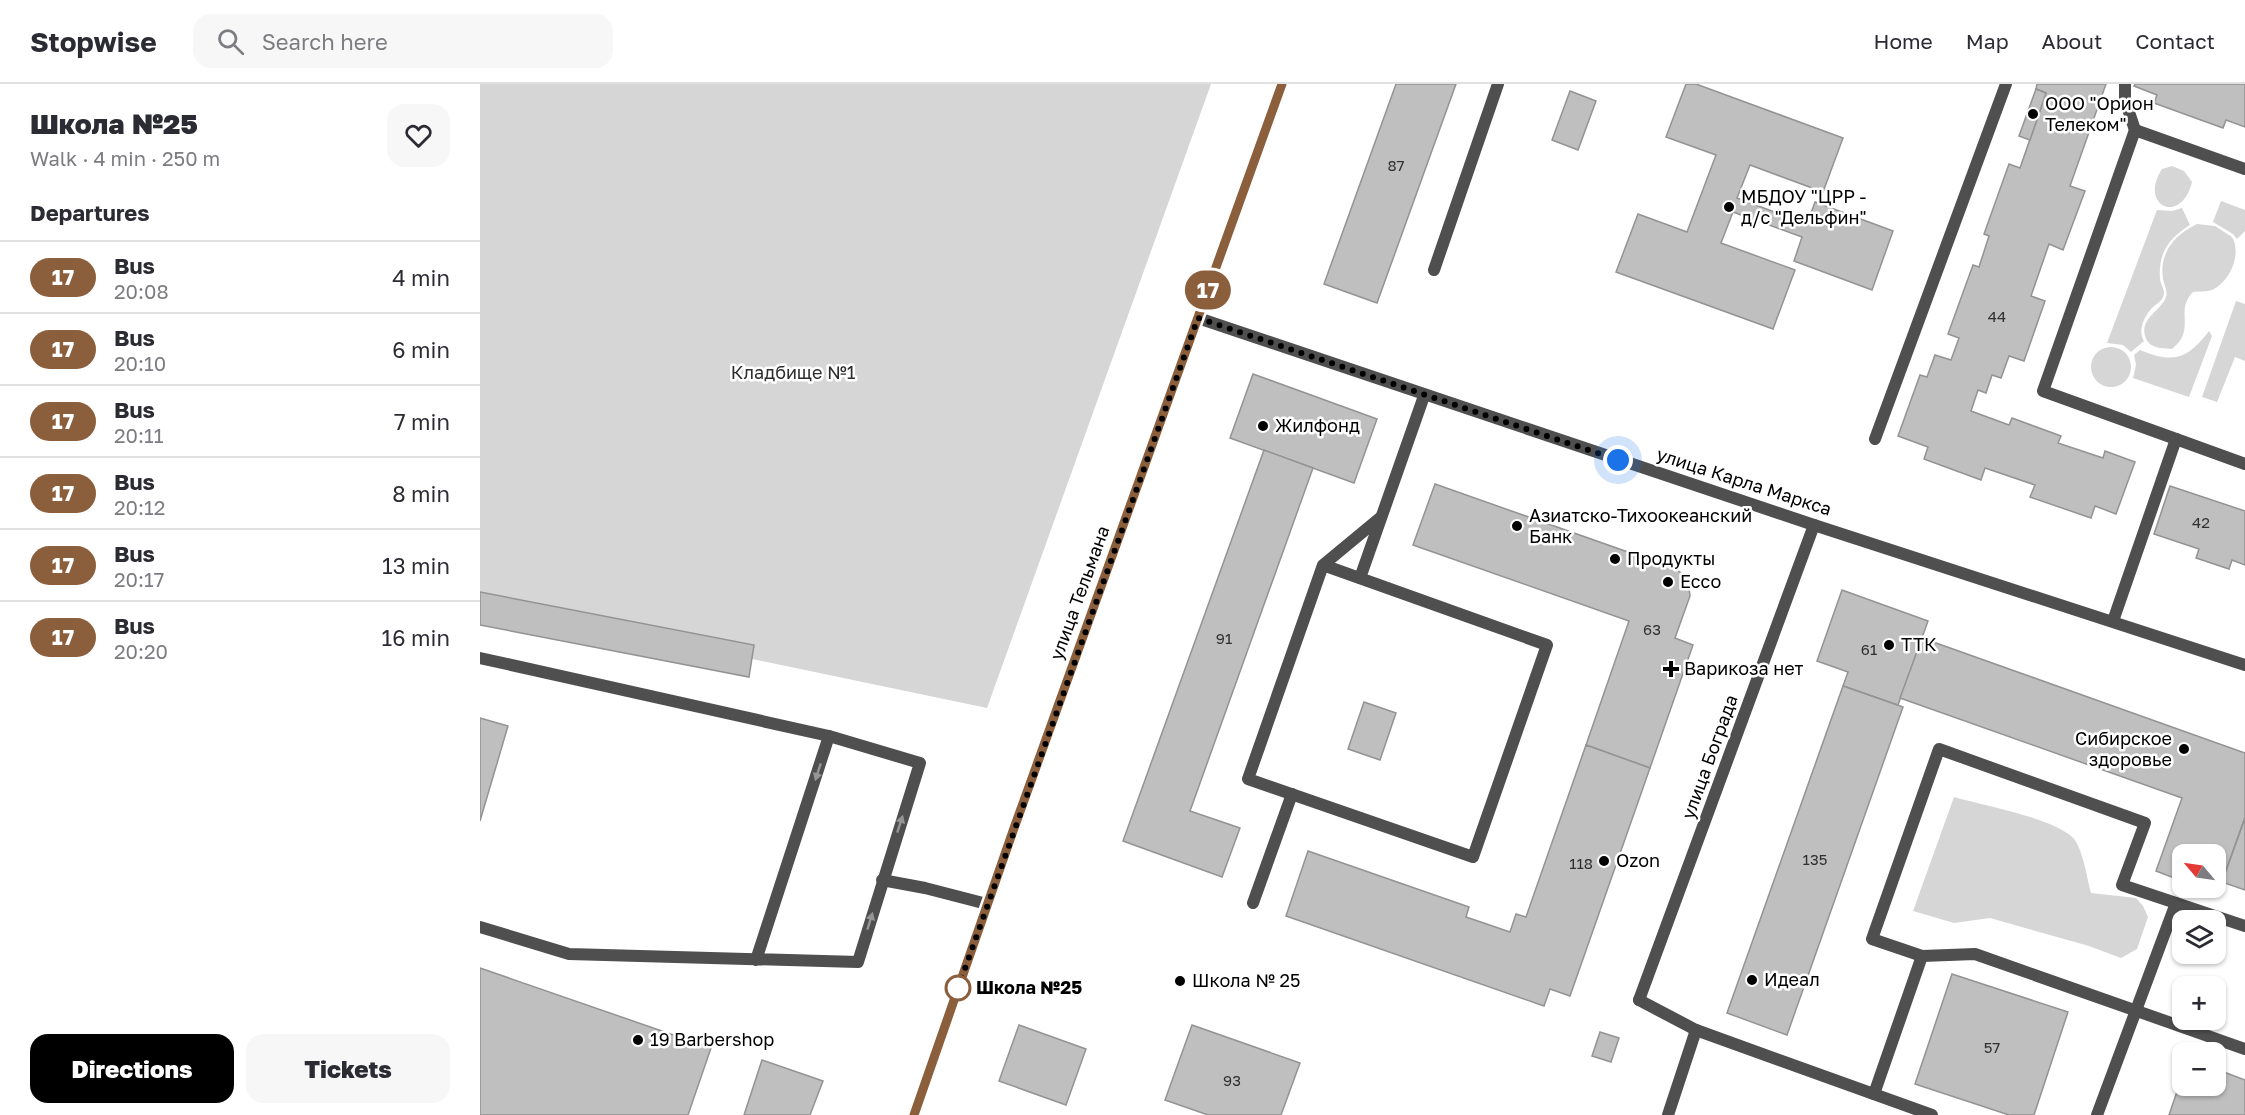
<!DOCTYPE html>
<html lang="en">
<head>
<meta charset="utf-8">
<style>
  body { margin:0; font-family:"Golos Text",sans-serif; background:#f7f7f7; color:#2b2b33; height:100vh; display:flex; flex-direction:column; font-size:22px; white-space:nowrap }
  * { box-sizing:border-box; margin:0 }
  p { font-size:20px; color:#7c7c81 }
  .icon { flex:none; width:33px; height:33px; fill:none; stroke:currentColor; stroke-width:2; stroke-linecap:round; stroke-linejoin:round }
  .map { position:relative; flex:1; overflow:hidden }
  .drawer { display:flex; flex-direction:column; background:#fff; width:480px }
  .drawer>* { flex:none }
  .badge { padding:0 12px; border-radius:20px; font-size:21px; line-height:39px }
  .needle { width:39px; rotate:299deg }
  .buttons { position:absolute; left:1692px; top:760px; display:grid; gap:12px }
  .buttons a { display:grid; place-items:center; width:54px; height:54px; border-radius:12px; background:#fff; box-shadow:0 2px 4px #0004; font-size:30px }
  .you { position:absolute; width:30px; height:30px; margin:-15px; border:4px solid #fff; border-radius:50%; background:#1a73e8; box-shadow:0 0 0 9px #1a73e833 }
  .map>.badge { position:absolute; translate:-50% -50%; box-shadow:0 0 0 3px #fff }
  h2 { padding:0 30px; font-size:22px; line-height:54px }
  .round { display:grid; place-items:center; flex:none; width:63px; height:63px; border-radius:18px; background:#f7f7f7 }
  .head { display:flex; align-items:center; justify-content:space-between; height:102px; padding:0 30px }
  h1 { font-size:28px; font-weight:800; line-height:45px }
  .action { display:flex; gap:12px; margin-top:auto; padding:12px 30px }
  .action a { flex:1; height:69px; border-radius:18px; background:#000; color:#fff; font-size:24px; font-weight:800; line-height:69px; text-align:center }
  .action a+a { background:#f7f7f7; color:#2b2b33 }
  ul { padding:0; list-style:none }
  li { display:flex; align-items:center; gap:18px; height:72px; padding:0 30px; border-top:2px solid #e1e1e2 }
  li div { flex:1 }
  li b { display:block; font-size:22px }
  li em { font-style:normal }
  li .badge { min-width:66px; font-weight:700; text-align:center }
  header { display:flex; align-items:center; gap:36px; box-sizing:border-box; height:84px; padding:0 30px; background:#fff; border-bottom:2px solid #e1e1e2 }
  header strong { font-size:28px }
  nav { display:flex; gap:33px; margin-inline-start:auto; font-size:21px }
  .search { width:420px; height:54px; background:#f7f7f7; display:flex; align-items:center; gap:15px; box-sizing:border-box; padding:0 21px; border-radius:18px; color:#7c7c81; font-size:22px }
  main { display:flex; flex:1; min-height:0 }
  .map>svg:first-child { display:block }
  .green { fill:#d6d6d6 }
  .building { fill:#bfbfbf; stroke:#939393; stroke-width:1.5 }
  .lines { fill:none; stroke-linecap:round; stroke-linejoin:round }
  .service { stroke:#4f4f4f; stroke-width:12 }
  .minor { stroke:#4f4f4f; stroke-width:12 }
  .oneway { fill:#959595 }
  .line-casing { stroke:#fff; stroke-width:14 }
  .line { stroke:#8b5e3c; stroke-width:9 }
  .walk { stroke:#000; stroke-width:6; stroke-dasharray:0 10.8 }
  .poi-dot { fill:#000; stroke:#fff; stroke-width:2 }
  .stop-dot { fill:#fff; stroke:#8b5e3c; stroke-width:3 }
  .labels { text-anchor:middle; stroke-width:5; stroke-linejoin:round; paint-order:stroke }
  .number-label { font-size:15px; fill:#303030 }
  .poi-label { font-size:18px; fill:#000; stroke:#fff; text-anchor:start }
  .park-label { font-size:18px; fill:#2d2d2d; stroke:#fff }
  .street-label { font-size:18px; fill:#000; stroke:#fff }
  .stop-label { font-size:18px; font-weight:bold; fill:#000; stroke:#fff; text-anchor:start }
</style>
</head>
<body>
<header>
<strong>Stopwise</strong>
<div class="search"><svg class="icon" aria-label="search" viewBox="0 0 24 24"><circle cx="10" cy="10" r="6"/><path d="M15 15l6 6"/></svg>Search here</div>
<nav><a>Home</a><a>Map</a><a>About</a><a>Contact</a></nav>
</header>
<main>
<section class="drawer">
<div class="head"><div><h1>Школа №25</h1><p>Walk · 4 min · 250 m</p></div><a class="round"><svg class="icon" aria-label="heart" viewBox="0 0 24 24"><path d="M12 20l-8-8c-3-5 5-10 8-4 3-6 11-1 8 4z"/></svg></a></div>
<h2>Departures</h2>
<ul>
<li><span class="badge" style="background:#8b5e3c;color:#fff">17</span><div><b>Bus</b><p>20:08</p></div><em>4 min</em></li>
<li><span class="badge" style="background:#8b5e3c;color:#fff">17</span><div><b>Bus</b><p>20:10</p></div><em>6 min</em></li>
<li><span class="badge" style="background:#8b5e3c;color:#fff">17</span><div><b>Bus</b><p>20:11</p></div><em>7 min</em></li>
<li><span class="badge" style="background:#8b5e3c;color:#fff">17</span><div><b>Bus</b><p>20:12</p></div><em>8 min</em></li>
<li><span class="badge" style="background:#8b5e3c;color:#fff">17</span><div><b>Bus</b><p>20:17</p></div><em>13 min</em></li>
<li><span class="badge" style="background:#8b5e3c;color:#fff">17</span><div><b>Bus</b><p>20:20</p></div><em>16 min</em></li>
</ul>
<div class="action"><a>Directions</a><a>Tickets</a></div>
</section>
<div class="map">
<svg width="1765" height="1031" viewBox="0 0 1765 1031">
  <rect width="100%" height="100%" fill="#fff"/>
  <g class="green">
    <polygon points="0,0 731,0 507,624 0,518"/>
    <path d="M1692,82L1704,87L1712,98C1701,142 1658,122 1682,85Z"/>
    <polygon points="1741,117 1765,126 1765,147 1757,155 1753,150 1733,138"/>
    <path d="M1702,124L1710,141C1689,154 1678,169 1680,195C1681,202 1686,206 1683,213C1681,218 1677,219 1673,223C1665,231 1657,246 1664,257L1651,268L1643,261L1627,259L1677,126L1692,127Z"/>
    <path d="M1717,140L1735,142L1752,153C1762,170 1750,198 1732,206C1725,208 1720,207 1713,208C1694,227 1717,245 1692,265C1681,264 1669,265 1665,252C1660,234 1681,227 1686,213C1688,207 1684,201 1683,195C1679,169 1694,151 1717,140Z"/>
    <polygon points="1756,217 1765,220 1765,277 1755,273 1737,318 1722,313"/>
    <path d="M1729,247L1732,252L1709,313L1653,294L1656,281L1654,271L1660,266C1693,280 1708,275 1729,247Z"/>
    <circle cx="1631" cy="283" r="20"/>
    <path d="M1474,713C1501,721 1578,735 1594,755C1603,766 1607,794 1611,809L1656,814L1663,822L1668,833L1657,865L1641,874L1609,862L1510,834L1474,839L1433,827Z"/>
  </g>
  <g class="building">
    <polygon points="916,0 976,0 897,219 844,200"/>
    <polygon points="1206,0 1216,0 1363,54 1343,108 1270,81 1257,114 1327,140 1335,118 1413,147 1392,206 1314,177 1322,153 1253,128 1241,159 1315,186 1293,245 1136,188 1158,130 1207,148 1236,71 1186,53"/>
    <polygon points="1557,0 1626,0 1590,102 1605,107 1583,166 1569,160 1551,212 1565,217 1544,277 1529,272 1521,294 1512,291 1506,309 1498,306 1491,327 1529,341 1532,334 1581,352 1578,359 1623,374 1625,367 1655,378 1636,430 1615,422 1611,434 1550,413 1555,401 1505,384 1501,396 1444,375 1448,363 1418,352 1440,291 1447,293 1455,271 1471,276 1479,254 1468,250 1493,181 1499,183 1509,152 1504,150 1529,80 1540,84 1566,9 1556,5"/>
    <polygon points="1655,0 1765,0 1765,43 1746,36 1743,44 1674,19 1677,11 1654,2"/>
    <polygon points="1556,5 1566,9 1550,56 1539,52"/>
    <polygon points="1090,7 1116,17 1098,66 1072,56"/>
    <polygon points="773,290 897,335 874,399 750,354"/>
    <polygon points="784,366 833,384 710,727 760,744 742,793 643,757"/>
    <polygon points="955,400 1196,485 1208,495 1210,512 1195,554 1213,561 1170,684 1106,661 1149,537 933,461"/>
    <polygon points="1690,402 1765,427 1765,481 1752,476 1749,485 1716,474 1719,465 1674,450"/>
    <polygon points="1362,506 1448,537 1418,621 1363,602 1368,588 1337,577"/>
    <polygon points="0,508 274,561 269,593 0,541"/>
    <polygon points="1442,554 1765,669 1765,733 1738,809 1722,804 1736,804 1736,771 1702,771 1702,797 1676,787 1702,714 1420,614"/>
    <polygon points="1363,602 1423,623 1307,951 1247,929"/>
    <polygon points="884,618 916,629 900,676 868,665"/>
    <polygon points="0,634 28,642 0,737"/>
    <polygon points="1106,661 1170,684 1090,912 1070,905 1064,922 806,832 828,767 989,823 986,833 1030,848 1036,830 1046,833"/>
    <polygon points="1764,737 1765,737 1765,806 1742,798"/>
    <polygon points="0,884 231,964 208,1031 0,1031"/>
    <polygon points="1472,890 1588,928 1554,1031 1529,1031 1435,1000"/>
    <polygon points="539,941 606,965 586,1021 519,997"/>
    <polygon points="712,941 820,979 801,1031 728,1031 685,1016"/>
    <polygon points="1120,948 1139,954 1131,978 1112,972"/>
    <polygon points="282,976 343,997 330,1031 264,1031"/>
    <polygon points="1736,985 1765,996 1765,1031 1689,1031 1702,993 1702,1002 1736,1002"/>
  </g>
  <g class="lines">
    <g class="service">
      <polyline points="1645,0 1645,16 1655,46"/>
      <polyline points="954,186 1018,0"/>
      <polyline points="1395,355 1526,0"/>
      <polyline points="1696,355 1563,307 1655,46 1765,85"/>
      <polyline points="843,481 1067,561 993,773 768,695 843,481 901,433"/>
      <polyline points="880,494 944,312"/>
      <polyline points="1633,537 1696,355 1765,380"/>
      <polyline points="0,574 349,652"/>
      <polyline points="402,796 445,804 507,820"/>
      <polyline points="773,819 812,710"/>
      <polyline points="1765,842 1642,801 1665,739 1459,665 1392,855 1442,872 1495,870 1765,965"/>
      <polyline points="0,843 89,870 378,878 440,679 349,652 276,876"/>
      <polyline points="1159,916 1216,946 1452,1031"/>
      <polyline points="1394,1010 1442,872"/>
      <polyline points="1188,1031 1216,946"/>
      <polyline points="1617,1031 1696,819"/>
    </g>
    <g class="minor">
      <polyline points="718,234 1334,441 1765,581"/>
      <polyline points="1159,916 1334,441"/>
      <polyline points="434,1031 540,729 802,0"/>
    </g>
  </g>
  <defs><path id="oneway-solid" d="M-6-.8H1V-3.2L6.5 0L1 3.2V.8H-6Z" transform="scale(1.5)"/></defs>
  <g class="oneway">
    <use href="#oneway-solid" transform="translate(338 688) rotate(108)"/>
    <use href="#oneway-solid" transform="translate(420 740) rotate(-72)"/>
    <use href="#oneway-solid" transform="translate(390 837) rotate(-73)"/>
  </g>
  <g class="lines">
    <g class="line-casing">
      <polyline id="line" points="434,1031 533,747 802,0"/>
    </g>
    <use href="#line" class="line"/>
    <polyline class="walk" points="478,904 718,234 1138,376"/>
  </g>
  <g class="poi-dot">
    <circle cx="1553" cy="30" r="6"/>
    <circle cx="1249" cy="123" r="6"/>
    <circle cx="783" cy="342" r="6"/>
    <circle cx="1037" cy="442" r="6"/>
    <circle cx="1135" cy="475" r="6"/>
    <circle cx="1188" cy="498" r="6"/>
    <circle cx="1409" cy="561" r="6"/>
    <path d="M1188 576h6v6h6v6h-6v6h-6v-6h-6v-6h6z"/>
    <circle cx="1704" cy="665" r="6"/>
    <circle cx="1124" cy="777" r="6"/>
    <circle cx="1272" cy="896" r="6"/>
    <circle cx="700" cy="897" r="6"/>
    <circle cx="158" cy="956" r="6"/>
  </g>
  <circle class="stop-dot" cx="478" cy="904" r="12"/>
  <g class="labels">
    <g class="number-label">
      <text x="916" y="87">87</text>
      <text x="1517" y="238">44</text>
      <text x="1721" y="444">42</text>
      <text x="1172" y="551">63</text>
      <text x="744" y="560">91</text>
      <text x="1389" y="571">61</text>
      <text x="1335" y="781">135</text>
      <text x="1101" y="785">118</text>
      <text x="1512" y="969">57</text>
      <text x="752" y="1002">93</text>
    </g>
    <g class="poi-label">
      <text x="1565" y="26">ООО "Орион<tspan x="1565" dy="21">Телеком"</tspan></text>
      <text x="1261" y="119">МБДОУ "ЦРР -<tspan x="1261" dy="21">д/с "Дельфин"</tspan></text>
      <text x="795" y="348">Жилфонд</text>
      <text x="1049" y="438">Азиатско-Тихоокеанский<tspan x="1049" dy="21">Банк</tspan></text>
      <text x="1147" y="481">Продукты</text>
      <text x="1200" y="504">Ecco</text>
      <text x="1421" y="567">ТТК</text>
      <text x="1204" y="591">Варикоза нет</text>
      <text x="1692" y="661" text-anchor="end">Сибирское<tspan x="1692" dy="21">здоровье</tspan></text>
      <text x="1136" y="783">Ozon</text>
      <text x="1284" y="902">Идеал</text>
      <text x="712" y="903">Школа № 25</text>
      <text x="170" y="962">19 Barbershop</text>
    </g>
    <g class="park-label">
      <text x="313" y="295">Кладбище №1</text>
    </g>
    <g class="street-label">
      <text transform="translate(1264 398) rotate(18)" y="6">улица Карла Маркса</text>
      <text transform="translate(600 509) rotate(-70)" y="6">улица Тельмана</text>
      <text transform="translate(1230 673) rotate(-70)" y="6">улица Бограда</text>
    </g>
    <g class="stop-label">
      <text x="496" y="910">Школа №25</text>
    </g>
  </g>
</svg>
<div class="buttons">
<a><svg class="needle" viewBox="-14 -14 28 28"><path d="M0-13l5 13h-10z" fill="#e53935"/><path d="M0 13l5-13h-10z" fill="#7c7c81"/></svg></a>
<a><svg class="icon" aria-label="layers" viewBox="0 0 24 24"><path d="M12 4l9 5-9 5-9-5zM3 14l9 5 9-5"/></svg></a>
<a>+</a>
<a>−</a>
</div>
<div class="you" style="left:1138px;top:376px"></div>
<b class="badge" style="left:728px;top:206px;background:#8b5e3c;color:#fff">17</b>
</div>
</main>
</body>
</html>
